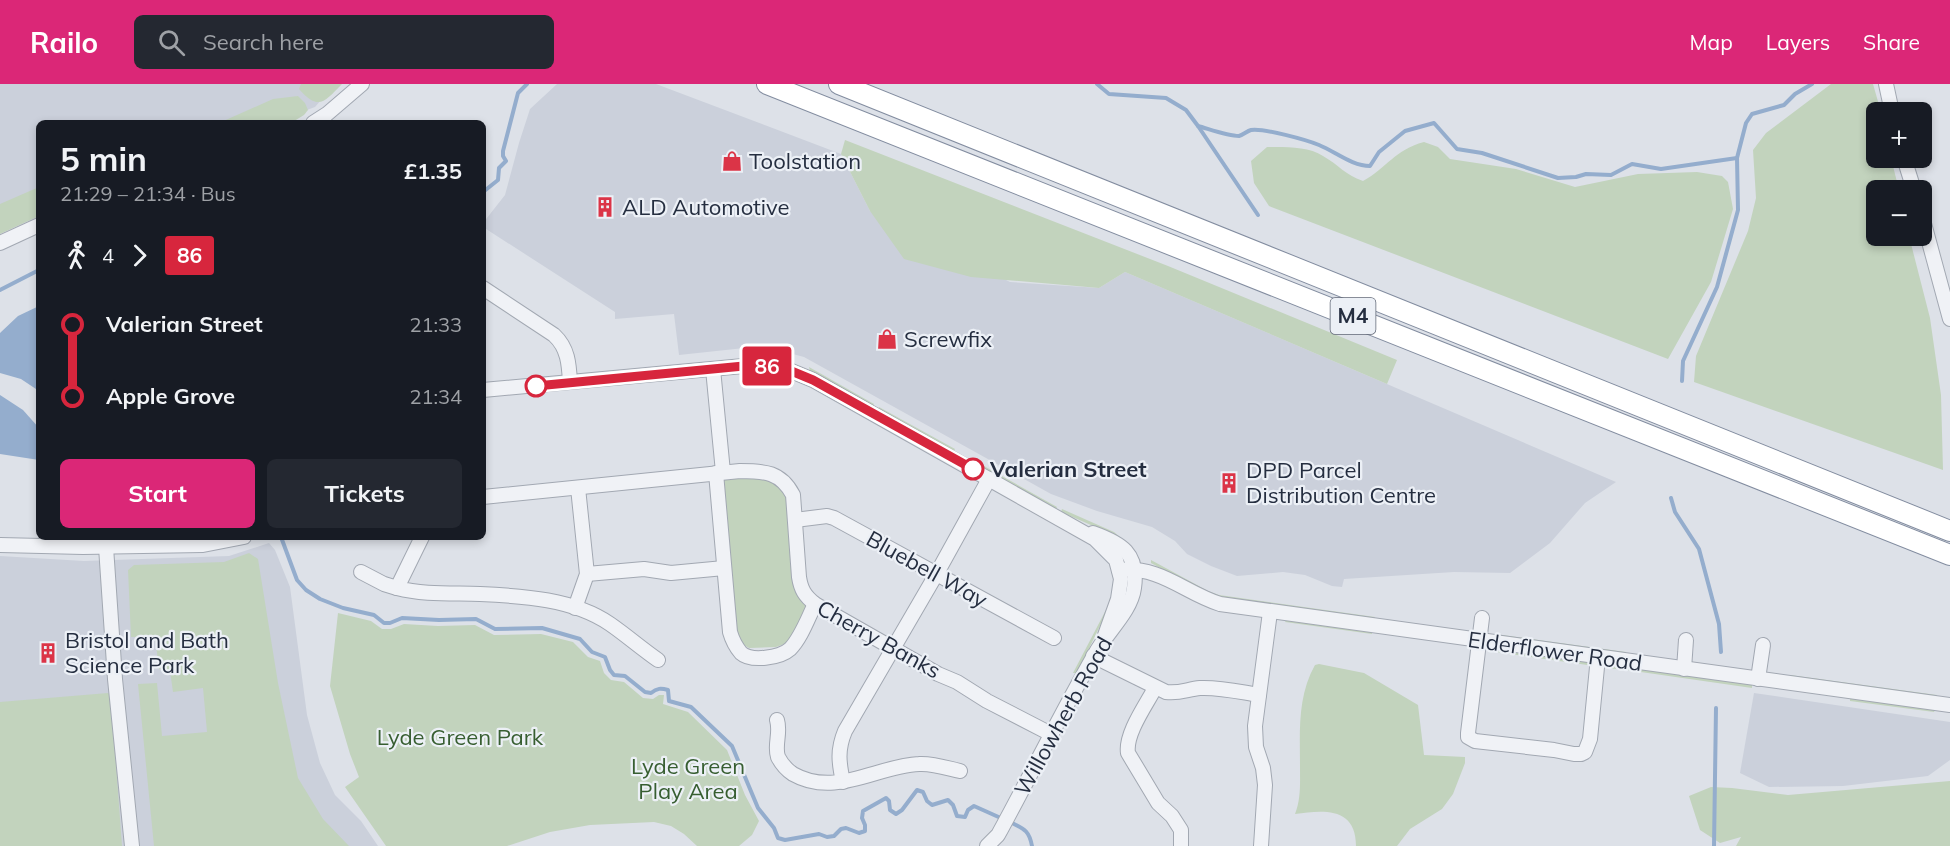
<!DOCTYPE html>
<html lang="en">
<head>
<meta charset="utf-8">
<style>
  body { margin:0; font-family:Mulish,sans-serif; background:#242831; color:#f1f3f6; height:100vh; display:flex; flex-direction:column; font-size:22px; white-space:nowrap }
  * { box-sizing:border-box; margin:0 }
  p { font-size:20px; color:#9ea1a6 }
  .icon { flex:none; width:33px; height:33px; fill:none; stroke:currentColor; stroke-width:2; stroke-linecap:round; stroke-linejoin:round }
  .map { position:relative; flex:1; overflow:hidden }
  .side { position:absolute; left:36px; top:36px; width:450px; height:420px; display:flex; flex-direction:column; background:#171b24; border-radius:9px; box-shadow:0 3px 9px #0003 }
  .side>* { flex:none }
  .badge { padding:0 12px; border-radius:4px; font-size:21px; line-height:39px }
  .tools { position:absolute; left:1866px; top:18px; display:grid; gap:12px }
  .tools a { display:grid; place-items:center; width:66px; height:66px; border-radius:9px; background:#171b24; box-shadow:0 3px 9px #0003; font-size:30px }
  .map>.badge { position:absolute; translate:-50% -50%; box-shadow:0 0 0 3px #fff }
  .legs { display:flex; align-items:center; gap:9px; height:66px; padding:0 24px; font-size:20px }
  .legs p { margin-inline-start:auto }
  .overview { display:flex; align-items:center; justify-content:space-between; height:102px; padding:0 24px }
  h1 { font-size:33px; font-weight:700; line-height:45px }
  .button { display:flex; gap:12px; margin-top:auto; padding:12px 24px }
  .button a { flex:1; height:69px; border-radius:9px; background:#db2777; color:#fff; font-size:24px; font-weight:700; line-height:69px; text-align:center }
  .button a+a { background:#242831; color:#f1f3f6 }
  ul { padding:0 24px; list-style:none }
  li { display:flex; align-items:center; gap:21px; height:72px; font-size:22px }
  li i { display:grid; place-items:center; width:9px; height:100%; margin:0 8px; background:currentColor }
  li i::after { content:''; width:15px; height:15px; margin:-8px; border:4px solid; border-radius:50%; background:#171b24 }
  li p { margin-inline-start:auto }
  li:first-child i { background:linear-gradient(#0000 50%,currentColor 0) }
  li:last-child i { background:linear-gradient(currentColor 50%,#0000 0) }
  header { display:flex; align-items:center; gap:36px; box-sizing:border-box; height:84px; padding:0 30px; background:#db2777; color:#fff }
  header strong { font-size:28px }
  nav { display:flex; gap:33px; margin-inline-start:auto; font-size:21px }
  .search { width:420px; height:54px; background:#242831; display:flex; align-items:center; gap:15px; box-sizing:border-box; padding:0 21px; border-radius:9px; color:#9ea1a6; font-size:22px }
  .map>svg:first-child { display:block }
  .built { fill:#cbd0db }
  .green { fill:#c2d3bd }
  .water { fill:#94adcd }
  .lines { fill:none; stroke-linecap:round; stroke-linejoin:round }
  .stream { stroke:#94adcd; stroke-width:4 }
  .minor-casing { stroke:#a2a8b2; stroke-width:16 }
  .highway-casing { stroke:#838da0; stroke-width:22 }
  .minor { stroke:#f0f2f6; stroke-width:14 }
  .highway { stroke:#fff; stroke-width:20 }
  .line-1-casing { stroke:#fff; stroke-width:14 }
  .line-1 { stroke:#d7263d; stroke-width:9 }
  .stop-1-dot { fill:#fff; stroke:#d7263d; stroke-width:3 }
  .labels { text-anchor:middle; stroke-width:4.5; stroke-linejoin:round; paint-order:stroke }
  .shield { fill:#ecf0f6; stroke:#616877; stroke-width:1.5 }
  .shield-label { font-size:21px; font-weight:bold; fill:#252e40 }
  .poi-label { font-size:22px; fill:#252e40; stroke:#ecf0f6; text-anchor:start }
  .stop-label { font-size:22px; font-weight:bold; fill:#252e40; stroke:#ecf0f6; text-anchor:start }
  .street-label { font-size:22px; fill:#252e40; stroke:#ecf0f6 }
  .park-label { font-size:22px; fill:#375e31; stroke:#ecf0f6 }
</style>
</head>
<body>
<header>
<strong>Railo</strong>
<div class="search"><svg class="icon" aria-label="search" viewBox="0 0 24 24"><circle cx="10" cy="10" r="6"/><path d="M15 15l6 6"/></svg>Search here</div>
<nav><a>Map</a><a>Layers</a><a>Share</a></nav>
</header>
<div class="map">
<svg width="1950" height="762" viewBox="0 0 1950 762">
  <rect width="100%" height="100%" fill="#dde1e8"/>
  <g class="built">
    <polygon points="0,0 335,0 315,23 272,39 39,39 39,124 0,138"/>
    <polygon points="557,0 656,0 841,70 870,127 1010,198 1099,204 1125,188 1616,398 1585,419 1550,459 1510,489 1454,488 1344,495 1342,503 1332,502 1305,491 1283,488 1237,492 1211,482 1187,470 1175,457 1152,443 1097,427 1051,410 804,273 763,262 679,271 674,230 615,235 615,228 483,143 483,139 505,111 519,59 530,25"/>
    <polygon points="269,459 275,466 290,503 307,631 320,679 335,711 361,737 378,762 0,762 0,472 84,477 229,472"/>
    <polygon points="1754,609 1950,638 1950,676 1928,692 1843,702 1769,703 1740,689"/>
  </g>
  <g class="green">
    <path d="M301,0H342C325,17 319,28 299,5Z"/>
    <polygon points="1831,0 1873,0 1881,28 1876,28 1876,74 1891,74 1899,106 1876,106 1876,152 1909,152 1930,234 1941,311 1943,386 1694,298 1696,272 1748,147 1756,114 1753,66 1766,49"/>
    <polygon points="298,12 305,19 308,26 304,31 291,39 219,39 273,15"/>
    <polygon points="845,56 1168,182 1397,276 1387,300 1125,188 1099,204 971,193 904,175 870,127 841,70"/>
    <path d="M1424,58L1438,63L1450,75L1516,85L1575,103L1638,90L1697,88L1722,92L1728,98L1733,125L1711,198L1668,275L1269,122L1254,99L1251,77L1267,63C1285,63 1308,62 1323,72C1339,81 1345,91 1363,97C1387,84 1394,66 1424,58Z"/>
    <polygon points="39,103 39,132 0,150 0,120"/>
    <polygon points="809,283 874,320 873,322 810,287"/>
    <polygon points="879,323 955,365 954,367 878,325"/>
    <polygon points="984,382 1057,423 1056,425 983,384"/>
    <polygon points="764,392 780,399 787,415 794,502 800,514 809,525 790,555 784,560 776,563 749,564 742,560 734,542 723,395"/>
    <polygon points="1062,425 1114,448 1129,461 1127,462 1107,448 1061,428"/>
    <polygon points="249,469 258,475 278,599 298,694 323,735 349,762 154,762 138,600 157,599 162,652 207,648 203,604 173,608 170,587 159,585 155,553 131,553 128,486 134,481 224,478"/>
    <polygon points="1151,476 1208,507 1219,511 1375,533 1374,536 1224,515 1202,507 1151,479"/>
    <polygon points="1110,514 1113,515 1077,589 1073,589 1108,522"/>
    <polygon points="338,529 371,537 382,545 391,545 404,540 438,542 475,541 494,551 541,550 573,558 588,573 600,577 604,589 611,596 624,598 643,614 653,615 659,611 664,611 663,620 688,628 727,666 745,711 759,737 752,751 739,762 697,762 684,750 671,742 654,738 590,741 550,748 507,762 386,762 345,703 359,693 350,670 330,602"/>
    <polygon points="1286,536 1372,548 1372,550 1285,538"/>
    <polygon points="1495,550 1626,568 1626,571 1495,553"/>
    <polygon points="1496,565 1624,583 1623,586 1496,568"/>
    <path d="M1319,580L1364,589L1418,621L1424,671L1465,673V679L1453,710L1442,725L1410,745L1397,762H1356C1356,723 1324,726 1295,730C1301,715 1300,700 1300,684C1300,648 1297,613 1315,581Z"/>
    <polygon points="1628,583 1752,601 1752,604 1627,586"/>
    <polygon points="1790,591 1937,611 1937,614 1790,594"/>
    <polygon points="108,609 111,612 122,762 0,762 0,618"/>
    <polygon points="1850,614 1935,626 1934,628 1850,617"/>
    <polygon points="1950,697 1950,762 1736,762 1741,753 1720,759 1700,746 1689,712 1711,703 1732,704 1788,711"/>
  </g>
  <g class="water">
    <polygon points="39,222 39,307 21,295 0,289 0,249 18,232"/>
    <polygon points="0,311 23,326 39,344 39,376 0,370"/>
  </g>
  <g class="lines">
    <g class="stream">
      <path d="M1097,0L1109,10L1166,14L1186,26L1198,42C1209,45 1228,52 1239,52C1243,51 1247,47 1251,46C1264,44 1307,56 1319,61C1336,68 1352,82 1370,82L1379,68L1405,47L1434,39L1457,65L1482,69L1558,94L1576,93L1586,90L1611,91L1632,80L1661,85L1737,74L1746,39L1752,30L1784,21L1795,10L1812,0"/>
      <polyline points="1198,42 1258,131"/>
      <polyline points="483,108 498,96 499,84 506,77 503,72 503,67 518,9 527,0"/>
      <polyline points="0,206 39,186"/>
      <polyline points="1682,297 1683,277 1717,203 1738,126 1737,74"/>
      <polyline points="1671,414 1675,428 1699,465 1719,540 1721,568"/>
      <path d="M281,453L297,496L306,506L320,515L343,524L374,531L384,539H390L402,534L439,536L476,535L495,545L542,544L580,555L592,568L605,573L610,586L614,591L625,592L645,608L651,609C657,604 661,604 668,606L669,617L691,623L732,662L758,724L774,744L778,754L785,756L819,750L827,753L834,752L841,745L846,744L859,749L865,747V741L862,734L863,727L886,714L889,717L890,726L896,730L902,726L917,706L923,708L927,717L932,721L948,716L953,721L957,732L965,733L968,726L974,722L1003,735"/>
      <path d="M1010,738C1024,745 1029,746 1032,762"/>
      <polyline points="1714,762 1716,624"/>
    </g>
    <g class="minor-casing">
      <g id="minor">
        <polyline points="1886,0 1892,28"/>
        <polyline points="313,39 327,30 362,0"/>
        <polyline points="1904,74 1914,106"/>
        <polyline points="1922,132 1950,235"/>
        <polyline points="0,159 39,141"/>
        <path d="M483,204L554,251C568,264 569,280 570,298"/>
        <polyline points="713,285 723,388"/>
        <polyline points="483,306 754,281 784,284 813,296 1095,455 1116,476 1121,495 1118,515 1104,554"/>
        <path d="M716,389L730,548C732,555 736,563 741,569C751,578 780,574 790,565C801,554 808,534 815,520"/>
        <path d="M483,413L740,387C765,387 781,388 793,411L799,493C801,506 805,512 815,520L938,590L957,598L987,617L1051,650"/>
        <polyline points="795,436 827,432 834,434 1054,554"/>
        <path d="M422,453L397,504C424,511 453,509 480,510C523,512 574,515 610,540C626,551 642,565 658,576"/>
        <polyline points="0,461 83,463 203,461 244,453"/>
        <polyline points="106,463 115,595 132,762"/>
        <path d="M1119,486C1161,482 1183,508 1220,520L1950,621"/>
        <polyline points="361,488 384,500 397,504"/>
        <polyline points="587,490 644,485 671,489 724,484"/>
        <polyline points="575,524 587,490 578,404"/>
        <polyline points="1482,534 1468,649 1468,653 1475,657 1554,666 1574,670 1581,670 1585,668 1590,655 1598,573"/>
        <path d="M1093,572L1166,608C1179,610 1188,605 1200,604C1220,603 1240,608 1259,611"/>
        <polyline points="1684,585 1686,556"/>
        <polyline points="1758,595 1763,561"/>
        <path d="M1155,604C1146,621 1125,650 1128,669L1158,719L1172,732L1181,746V762"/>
        <path d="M777,636C781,649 774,661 778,673C781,679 787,686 793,690C835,714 877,682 919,680C932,679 947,684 960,687"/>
        <path d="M843,698C839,679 837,666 845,647L937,489L989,395"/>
        <path d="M987,762L998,751C1031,691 1061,629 1095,570C1106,549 1131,528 1134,504C1139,469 1121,459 1093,449"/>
        <polyline points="1261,762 1265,701 1263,684 1256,663 1255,642 1270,528"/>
      </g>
    </g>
    <g class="highway-casing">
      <g id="highway">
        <polyline points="767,0 1950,471"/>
        <polyline points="839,0 1950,447"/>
      </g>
    </g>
    <use href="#minor" class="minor"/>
    <use href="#highway" class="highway"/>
  </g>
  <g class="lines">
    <g class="line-1-casing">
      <polyline id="line-1" points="536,302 754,281 784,284 813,296 973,385"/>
    </g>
    <use href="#line-1" class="line-1"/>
  </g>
  <defs>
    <g id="shop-bare" transform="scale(1.62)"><path d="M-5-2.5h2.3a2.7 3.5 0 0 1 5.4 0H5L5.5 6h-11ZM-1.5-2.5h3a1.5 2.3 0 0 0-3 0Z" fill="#db3447" stroke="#ecf0f6" stroke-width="2.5" paint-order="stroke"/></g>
    <g id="building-bare" transform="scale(1.62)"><path d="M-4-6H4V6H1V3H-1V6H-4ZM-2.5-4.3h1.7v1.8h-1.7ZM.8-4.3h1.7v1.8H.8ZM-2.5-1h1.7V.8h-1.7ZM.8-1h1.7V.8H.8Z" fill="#db3447" stroke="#ecf0f6" stroke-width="2.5" paint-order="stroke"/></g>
  </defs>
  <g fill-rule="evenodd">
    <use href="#shop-bare" x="732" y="77"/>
    <use href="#building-bare" x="605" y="123"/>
    <use href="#shop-bare" x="887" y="255"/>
    <use href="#building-bare" x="1229" y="399"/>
    <use href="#building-bare" x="48" y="569"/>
  </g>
  <g class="stop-1-dot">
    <circle cx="536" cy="302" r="10"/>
    <circle cx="973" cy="385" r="10"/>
  </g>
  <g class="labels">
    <rect class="shield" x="1330.5" y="214" width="45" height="36" rx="4.5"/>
    <g class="shield-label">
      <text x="1353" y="239">M4</text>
    </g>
    <g class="poi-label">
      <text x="749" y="85">Toolstation</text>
      <text x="622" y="131">ALD Automotive</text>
      <text x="904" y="263">Screwfix</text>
      <text x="1246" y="394">DPD Parcel<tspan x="1246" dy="25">Distribution Centre</tspan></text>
      <text x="65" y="564">Bristol and Bath<tspan x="65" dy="25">Science Park</tspan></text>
    </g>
    <g class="stop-label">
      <text x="990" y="393">Valerian Street</text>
    </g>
    <g class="street-label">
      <text transform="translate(927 485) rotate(29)" y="8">Bluebell Way</text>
      <text transform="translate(879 555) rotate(29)" y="8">Cherry Banks</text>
      <text transform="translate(1555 567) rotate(8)" y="8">Elderflower Road</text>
      <text transform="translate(1063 632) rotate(-61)" y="8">Willowherb Road</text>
    </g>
    <g class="park-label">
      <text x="460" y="661">Lyde Green Park</text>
      <text x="688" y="690">Lyde Green<tspan x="688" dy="25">Play Area</tspan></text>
    </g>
  </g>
</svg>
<div class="tools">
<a>+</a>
<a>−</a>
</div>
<b class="badge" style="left:767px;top:282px;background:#d7263d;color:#fff">86</b>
<section class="side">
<div class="overview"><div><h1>5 min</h1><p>21:29 – 21:34 · Bus</p></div><b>£1.35</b></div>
<div class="legs"><svg class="icon" aria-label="walk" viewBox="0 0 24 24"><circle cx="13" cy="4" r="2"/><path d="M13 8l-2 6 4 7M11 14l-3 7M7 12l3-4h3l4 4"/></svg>4<svg class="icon" aria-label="forward" viewBox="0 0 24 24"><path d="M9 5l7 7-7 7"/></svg><b class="badge" style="background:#d7263d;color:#fff">86</b></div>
<ul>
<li><i style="color:#d7263d"></i><b>Valerian Street</b><p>21:33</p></li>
<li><i style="color:#d7263d"></i><b>Apple Grove</b><p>21:34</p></li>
</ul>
<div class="button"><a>Start</a><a>Tickets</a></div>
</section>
</div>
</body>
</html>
